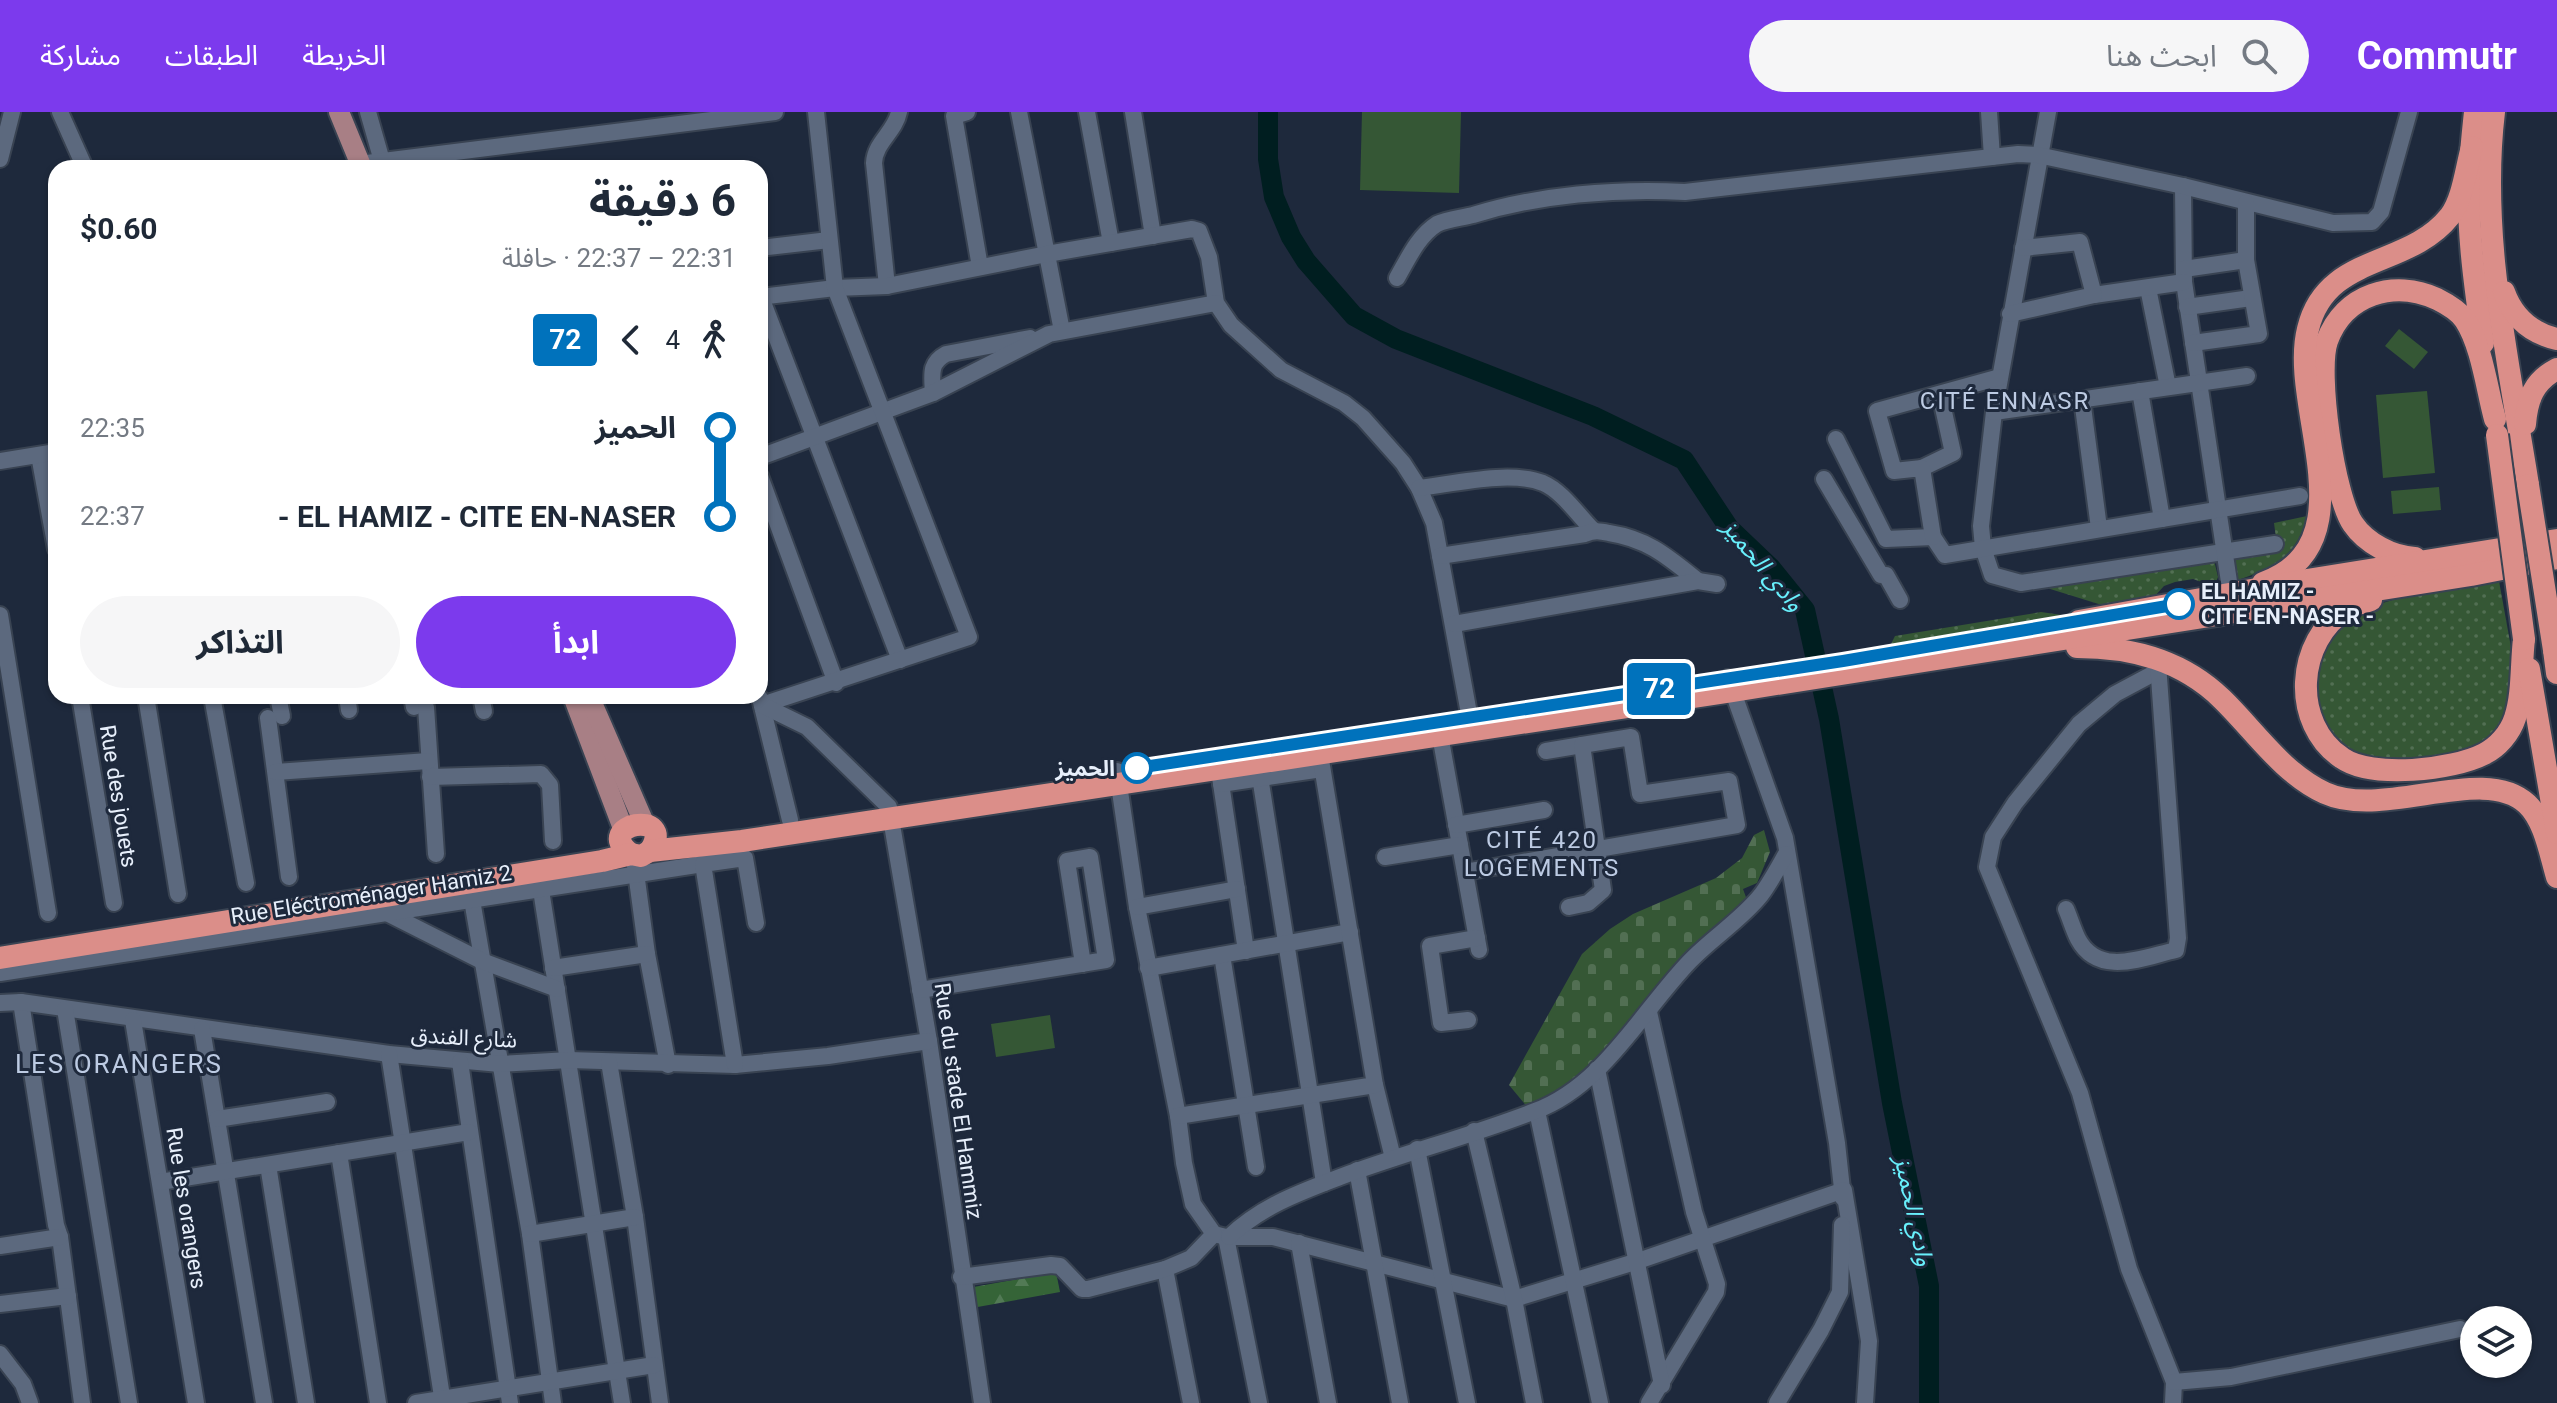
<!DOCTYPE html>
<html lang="ar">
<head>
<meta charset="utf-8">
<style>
  body { margin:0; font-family:Roboto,"Noto Sans Arabic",sans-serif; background:#f6f6f7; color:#1f2937; direction:rtl; height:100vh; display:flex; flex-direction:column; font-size:30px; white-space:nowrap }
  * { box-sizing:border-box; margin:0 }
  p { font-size:26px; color:#747a83 }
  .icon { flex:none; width:44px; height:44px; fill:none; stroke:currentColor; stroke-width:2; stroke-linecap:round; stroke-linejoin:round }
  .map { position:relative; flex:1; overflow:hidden; direction:ltr }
  .panel { position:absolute; left:48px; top:48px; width:720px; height:544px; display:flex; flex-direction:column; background:#fff; border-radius:24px; box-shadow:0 2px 6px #0004; direction:rtl }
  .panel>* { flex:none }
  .badge { padding:0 16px; border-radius:6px; font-size:28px; line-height:52px }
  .tools { position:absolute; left:2460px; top:1194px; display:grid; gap:16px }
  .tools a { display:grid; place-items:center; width:72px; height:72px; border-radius:50%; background:#fff; box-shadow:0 2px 6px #0004; font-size:40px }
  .map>.badge { position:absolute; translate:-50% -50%; box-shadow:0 0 0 4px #fff }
  .legs { display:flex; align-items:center; gap:12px; height:88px; padding:0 32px; font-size:26px }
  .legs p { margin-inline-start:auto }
  .summary { display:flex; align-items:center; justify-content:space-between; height:136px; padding:0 32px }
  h1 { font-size:44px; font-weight:700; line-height:60px }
  .cta { display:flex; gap:16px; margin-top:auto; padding:16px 32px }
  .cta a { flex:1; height:92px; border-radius:48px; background:#7c3aed; color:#fff; font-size:32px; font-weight:700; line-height:92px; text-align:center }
  .cta a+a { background:#f6f6f7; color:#1f2937 }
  ul { padding:0 32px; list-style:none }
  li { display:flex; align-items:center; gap:28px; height:88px; font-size:30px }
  li i { display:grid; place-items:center; width:12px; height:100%; margin:0 10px; background:currentColor }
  li i::after { content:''; width:20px; height:20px; margin:-10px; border:6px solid; border-radius:50%; background:#fff }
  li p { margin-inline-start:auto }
  li:first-child i { background:linear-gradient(#0000 50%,currentColor 0) }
  li:last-child i { background:linear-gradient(currentColor 50%,#0000 0) }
  header { display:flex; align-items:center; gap:48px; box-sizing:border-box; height:112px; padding:0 40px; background:#7c3aed; color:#fff }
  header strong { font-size:38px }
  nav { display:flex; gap:44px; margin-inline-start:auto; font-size:28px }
  .search { width:560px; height:72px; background:#f6f6f7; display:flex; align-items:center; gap:20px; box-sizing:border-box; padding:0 28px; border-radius:44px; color:#747a83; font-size:30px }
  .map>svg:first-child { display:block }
  .grass { fill:url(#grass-dots) }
  .forest { fill:url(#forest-firs) }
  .cemetery { fill:url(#cemetery-stones) }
  .park { fill:#355735 }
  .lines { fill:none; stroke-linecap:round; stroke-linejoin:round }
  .river { stroke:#001e20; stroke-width:20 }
  .minor-casing { stroke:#394352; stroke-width:20 }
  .major-casing { stroke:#394352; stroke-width:24 }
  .highway-casing { stroke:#394352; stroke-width:26 }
  .minor { stroke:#5c697e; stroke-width:16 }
  .major { stroke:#a87f85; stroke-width:20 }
  .highway { stroke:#db8e89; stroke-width:22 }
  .highway-bridge-casing { stroke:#394352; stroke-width:26; stroke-linecap:butt }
  .highway-bridge { stroke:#db8e89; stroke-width:22 }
  .line-1-casing { stroke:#fff; stroke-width:18 }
  .line-1 { stroke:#0072bc; stroke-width:12 }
  .stop-1-dot { fill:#fff; stroke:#0072bc; stroke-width:4 }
  .labels { text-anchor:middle; stroke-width:6; stroke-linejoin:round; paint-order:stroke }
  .stop-label { font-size:22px; font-weight:bold; fill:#e7effb; stroke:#1e293c; text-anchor:start }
  .street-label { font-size:22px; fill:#e7effb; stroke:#1e293c }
  .neighbourhood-label { font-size:24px; letter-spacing:2px; fill:#bdcbe3; stroke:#1e293c }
  .water-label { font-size:24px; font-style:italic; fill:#68f0fc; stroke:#1e293c }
  .quarter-label { font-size:26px; letter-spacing:2px; fill:#bdcbe3; stroke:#1e293c }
</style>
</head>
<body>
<header>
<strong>Commutr</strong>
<div class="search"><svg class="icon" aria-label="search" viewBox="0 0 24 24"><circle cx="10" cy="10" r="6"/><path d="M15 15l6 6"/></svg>ابحث هنا</div>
<nav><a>الخريطة</a><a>الطبقات</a><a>مشاركة</a></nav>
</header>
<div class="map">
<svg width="2557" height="1291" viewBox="0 0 2557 1291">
  <defs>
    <pattern id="grass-dots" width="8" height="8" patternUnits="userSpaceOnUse" patternTransform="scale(2)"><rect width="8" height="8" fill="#355735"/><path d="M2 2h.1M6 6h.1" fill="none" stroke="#526f53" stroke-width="1.8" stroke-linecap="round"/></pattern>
    <pattern id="forest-firs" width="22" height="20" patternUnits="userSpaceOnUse" patternTransform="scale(2)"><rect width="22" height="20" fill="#356437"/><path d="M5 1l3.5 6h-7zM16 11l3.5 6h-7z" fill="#527a55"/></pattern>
    <pattern id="cemetery-stones" width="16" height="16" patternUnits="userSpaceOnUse" patternTransform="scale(2)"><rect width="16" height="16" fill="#355735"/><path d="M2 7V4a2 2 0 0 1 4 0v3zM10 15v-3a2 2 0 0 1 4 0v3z" fill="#526f53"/></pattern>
  </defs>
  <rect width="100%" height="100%" fill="#1e293c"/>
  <g class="grass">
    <path d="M2307,404C2297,444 2275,455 2238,468L2234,466L2229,444L2277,434L2274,411Z"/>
    <polygon points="2214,448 2218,465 2216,470 2207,472 2193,467 2175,470 2164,474 2153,486 2105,494 2047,476 2048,472"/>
    <polygon points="2499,469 2516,563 2513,604 2476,639 2383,653 2342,635 2322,612 2317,601 2317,549 2342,507 2369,495 2413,482"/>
    <polygon points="2041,500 2062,503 1891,532 1895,524"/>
  </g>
  <polygon class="forest" points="1056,1160 1060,1180 972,1196 968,1176"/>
  <polygon class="cemetery" points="1764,718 1770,740 1757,771 1743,777 1747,788 1684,850 1571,975 1528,996 1509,973 1582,842 1610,817 1633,802 1716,766 1742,746 1754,723"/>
  <g class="park">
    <polygon points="1362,0 1461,0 1459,81 1360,78"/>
    <polygon points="2399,217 2428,240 2414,257 2385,234"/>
    <polygon points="2427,279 2435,361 2383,366 2376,283"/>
    <polygon points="2439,375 2441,398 2393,402 2391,379"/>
    <polygon points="1050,903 1055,936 996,945 991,912"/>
  </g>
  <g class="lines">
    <polyline class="river" points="1268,0 1268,47 1274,85 1291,125 1306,149 1354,204 1396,227 1593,304 1684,348 1729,416 1771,456 1805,498 1829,607 1892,991 1929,1174 1929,1291"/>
    <g class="minor-casing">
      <g id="minor">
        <polyline points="60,0 85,56"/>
        <polyline points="368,0 382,49"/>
        <polyline points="967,0 954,4 980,155"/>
        <polyline points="1019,0 1062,219"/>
        <polyline points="1087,0 1111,131"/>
        <polyline points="1133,0 1153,124"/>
        <polyline points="1989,0 1992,45"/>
        <polyline points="2048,0 1994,300 1981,414 1983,436 1992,463 2021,471 2275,432"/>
        <polyline points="0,47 12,0"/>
        <polyline points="367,51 775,0"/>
        <polyline points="2183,74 2184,170 2231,483"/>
        <polyline points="760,136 829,128"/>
        <polyline points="2184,157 2246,148"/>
        <path d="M1397,166C1408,147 1418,124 1437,112C1447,107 1461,106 1473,103C1538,83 1616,76 1685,80L2018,42L2038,43L2183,74L2333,111L2372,110L2381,100L2409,0"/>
        <path d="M887,174L874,51C875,30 895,20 899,0"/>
        <polyline points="2148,176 2168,275"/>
        <polyline points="2094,183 2184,170"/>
        <polyline points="760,185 835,176 887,174 1047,142 1192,117 1199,119 1209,145 1216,191 1231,213 1281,258 1344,291 1363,306 1403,351 1419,376 1434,411 1472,618"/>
        <polyline points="761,185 900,548"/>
        <polyline points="2187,195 2251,186"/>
        <polyline points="2010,202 2094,183 2080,130 2023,136"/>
        <polyline points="2193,231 2259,222 2246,148 2246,91"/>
        <polyline points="2140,279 2162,407"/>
        <path d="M933,281C932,263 929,251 946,242L1030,226"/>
        <polyline points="2082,287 2099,416"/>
        <polyline points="1994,300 2247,264"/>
        <polyline points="1836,327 1886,427 1933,425 1945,443 2300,384"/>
        <polyline points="39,343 56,437"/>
        <polyline points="760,345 933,281 1049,222 1216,191"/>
        <polyline points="0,349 56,340"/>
        <polyline points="1922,356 1953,341 1940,282"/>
        <polyline points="760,364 836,571"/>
        <polyline points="1824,367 1881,463 1886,463 1900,488"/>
        <path d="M1419,376C1453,372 1510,358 1543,371C1562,379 1578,403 1593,418"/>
        <polyline points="1933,425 1922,356 1894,359 1877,299 2000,265"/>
        <path d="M1440,444L1585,422C1594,418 1600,419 1609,421C1648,427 1668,445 1698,469"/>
        <polyline points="0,503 48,801"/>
        <polyline points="1454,512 1698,469 1717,472"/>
        <polyline points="2158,559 2115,582 2079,612 2015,691 1993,725 1987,755 2080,981 2129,1157 2174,1270 2173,1291"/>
        <polyline points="1728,566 1785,726 1837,1031 1843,1086"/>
        <polyline points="80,584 114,791"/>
        <polyline points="146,584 178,782"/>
        <polyline points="212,584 246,771"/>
        <polyline points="278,584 282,604"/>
        <polyline points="347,584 349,598"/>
        <polyline points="412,584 414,595"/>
        <polyline points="481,584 484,599"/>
        <polyline points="760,586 790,708"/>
        <polyline points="762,593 969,525 835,176 816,0"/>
        <polyline points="762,593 807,615 889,695 929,929 982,1291"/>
        <polyline points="426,595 436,742"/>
        <polyline points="268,606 289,765"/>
        <polyline points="1440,623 1479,838"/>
        <polyline points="1546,639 1582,633"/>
        <polyline points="1258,652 1324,1071"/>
        <polyline points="1219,658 1246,839"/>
        <polyline points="1117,659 1137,795 1178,1004 1184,1051 1193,1092 1214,1122 1226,1125 1273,1125 1514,1187 1635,1150 1844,1078 1869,1229 1865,1291"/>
        <polyline points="276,660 428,649"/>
        <polyline points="430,665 541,662 550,673 553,729"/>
        <polyline points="1221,672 1322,657"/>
        <polyline points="1456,713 1544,698"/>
        <polyline points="1385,745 1460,733"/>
        <polyline points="635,753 647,842 668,953"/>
        <polyline points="1465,760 1737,713 1729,669 1640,682 1631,625 1582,633 1603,778 1588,791 1569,795"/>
        <polyline points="541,778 622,1291"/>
        <polyline points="472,788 530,1122 553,1291"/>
        <polyline points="1137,795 1237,777"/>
        <path d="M2066,797C2070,806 2073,817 2078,827C2099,866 2144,845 2176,838L2178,826L2158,552"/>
        <polyline points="387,801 482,849 557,877"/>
        <polyline points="1222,843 1256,1055"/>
        <polyline points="553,856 647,842"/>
        <polyline points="1148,856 1350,820"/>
        <polyline points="0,861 703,752 736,732"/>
        <polyline points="920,878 1106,848 1090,745 1067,749 1083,852"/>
        <polyline points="21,890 56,1113 60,1125 82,1291"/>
        <polyline points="0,891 21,890 389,942 500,952 569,948 735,953 828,944 929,929"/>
        <polyline points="65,897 129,1291"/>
        <polyline points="1649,900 1694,1100 1717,1172 1716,1180 1649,1291"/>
        <polyline points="133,908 196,1291"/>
        <polyline points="1468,908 1441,911 1430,834 1477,826"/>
        <polyline points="202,917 264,1291"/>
        <polyline points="389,942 443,1291"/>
        <polyline points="460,950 510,1291"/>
        <polyline points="609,950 635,1105 660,1291"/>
        <polyline points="735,953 703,752 745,746 756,811"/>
        <polyline points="1597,957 1662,1273"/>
        <polyline points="1375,973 1393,1046"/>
        <polyline points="1537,999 1600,1291"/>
        <polyline points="1178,1004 1375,973 1320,642"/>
        <polyline points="217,1007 327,990"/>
        <polyline points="1474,1019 1514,1187 1534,1291"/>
        <polyline points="1417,1037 1467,1291"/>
        <polyline points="339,1041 378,1291"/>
        <polyline points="268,1053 306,1291"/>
        <polyline points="1357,1058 1400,1291"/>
        <polyline points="160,1070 469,1020"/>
        <polyline points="530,1122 635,1105"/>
        <polyline points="1226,1125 1259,1291"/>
        <path d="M1229,1125C1262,1094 1298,1081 1340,1065C1404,1041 1471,1024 1535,999C1603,974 1641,900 1690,849C1712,826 1741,808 1761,783C1770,771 1778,756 1786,742"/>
        <polyline points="1299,1131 1328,1291"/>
        <polyline points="0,1134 60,1125"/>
        <polyline points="1165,1157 1191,1291"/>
        <polyline points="961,1165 1051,1153 1060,1154 1082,1177 1088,1177 1165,1157 1191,1146 1214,1122"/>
        <polyline points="0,1192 68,1184"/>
        <polyline points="0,1242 23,1272 30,1291"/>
        <polyline points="2174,1270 2231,1265 2460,1217"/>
        <polyline points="416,1291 654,1253"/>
        <polyline points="1777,1291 1821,1218 1840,1180 1842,1113"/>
      </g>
    </g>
    <g class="major-casing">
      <g id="major">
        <polyline points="339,0 362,56"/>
        <polyline points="573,584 624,719"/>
        <polyline points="589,584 645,713"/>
      </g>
    </g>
    <g class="highway-casing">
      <g id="highway">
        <path d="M2475,0C2473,19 2471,37 2470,56C2466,114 2475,174 2483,231"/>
        <path d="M2494,0C2479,124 2509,251 2528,373"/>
        <path d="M2504,180C2513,205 2531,221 2557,227"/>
        <path d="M2525,312C2527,287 2534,269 2557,257"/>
        <path d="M2415,446C2392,445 2366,431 2353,412C2334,385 2316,260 2327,229C2344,182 2394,167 2437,187C2447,192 2459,199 2465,208C2482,234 2487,278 2495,307"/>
        <path d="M2263,471C2372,431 2288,295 2308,217C2326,141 2408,157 2450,104C2463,87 2466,56 2472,35"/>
        <path d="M2371,488C2363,491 2354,492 2348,496C2295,528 2291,612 2342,646C2372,667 2453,658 2484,642C2498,635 2510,621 2515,606C2523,582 2521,552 2524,527"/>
        <polyline points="2079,509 2307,468 2557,428"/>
        <path d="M2077,535C2132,535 2182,548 2222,587C2255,619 2282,661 2325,681C2384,708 2484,651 2527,692C2545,709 2550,742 2557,765"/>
        <polyline points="2554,538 2557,561"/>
        <polyline points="2529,557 2557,721"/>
        <path d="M631,742C590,712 678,696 650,739"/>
        <polyline points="0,846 602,749 631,742 641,744 650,739 742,729 1732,579 2471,463 2557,446"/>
      </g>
    </g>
    <use href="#minor" class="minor"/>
    <use href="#major" class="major"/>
    <use href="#highway" class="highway"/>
    <g class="highway-bridge-casing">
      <g id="highway-bridge">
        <polyline points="2497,323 2524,527"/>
        <polyline points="2528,373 2554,538"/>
      </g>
    </g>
    <use href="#highway-bridge" class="highway-bridge"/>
  </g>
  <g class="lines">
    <g class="line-1-casing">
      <polyline id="line-1" points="1137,656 1843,549 2179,492"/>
    </g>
    <use href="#line-1" class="line-1"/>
  </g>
  <g class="stop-1-dot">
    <circle cx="2179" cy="492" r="14"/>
    <circle cx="1137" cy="656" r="14"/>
  </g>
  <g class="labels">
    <g class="stop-label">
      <text x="2201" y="487">EL HAMIZ -<tspan x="2201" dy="25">CITE EN-NASER -</tspan></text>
      <text x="1115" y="664" text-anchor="end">الحميز</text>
    </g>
    <g class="street-label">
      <text transform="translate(119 684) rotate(81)" y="8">Rue des jouets</text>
      <text transform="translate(371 782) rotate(-9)" y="8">Rue Eléctroménager Hamiz 2</text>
      <text transform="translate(464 925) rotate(3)" y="8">شارع الفندق</text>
      <text transform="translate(959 989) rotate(82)" y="8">Rue du stade El Hammiz</text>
      <text transform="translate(187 1096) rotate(81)" y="8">Rue les orangers</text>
    </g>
    <g class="neighbourhood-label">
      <text x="2005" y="297">CITÉ ENNASR</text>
      <text x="1542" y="736">CITÉ 420<tspan x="1542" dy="28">LOGEMENTS</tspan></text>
    </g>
    <g class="water-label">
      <text transform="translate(1763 453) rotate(50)" y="8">وادي الحميز</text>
      <text transform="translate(1914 1099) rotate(78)" y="8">وادي الحميز</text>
    </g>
    <g class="quarter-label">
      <text x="119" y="961">LES ORANGERS</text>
    </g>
  </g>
</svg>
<div class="tools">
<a><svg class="icon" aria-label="layers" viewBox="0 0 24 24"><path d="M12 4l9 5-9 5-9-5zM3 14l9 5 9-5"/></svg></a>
</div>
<b class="badge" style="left:1659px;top:577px;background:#0072bc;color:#fff">72</b>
<section class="panel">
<div class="summary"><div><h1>6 دقيقة</h1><p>22:31 – 22:37 · حافلة</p></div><b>$0.60</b></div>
<div class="legs"><svg class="icon" aria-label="walk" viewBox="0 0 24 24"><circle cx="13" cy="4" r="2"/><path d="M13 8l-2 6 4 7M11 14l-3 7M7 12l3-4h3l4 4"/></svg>4<svg class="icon" aria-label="back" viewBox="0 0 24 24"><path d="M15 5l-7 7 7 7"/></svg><b class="badge" style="background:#0072bc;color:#fff">72</b></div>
<ul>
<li><i style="color:#0072bc"></i><b>الحميز</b><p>22:35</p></li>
<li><i style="color:#0072bc"></i><b>EL HAMIZ - CITE EN-NASER -</b><p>22:37</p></li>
</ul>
<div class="cta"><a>ابدأ</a><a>التذاكر</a></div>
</section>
</div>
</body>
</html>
